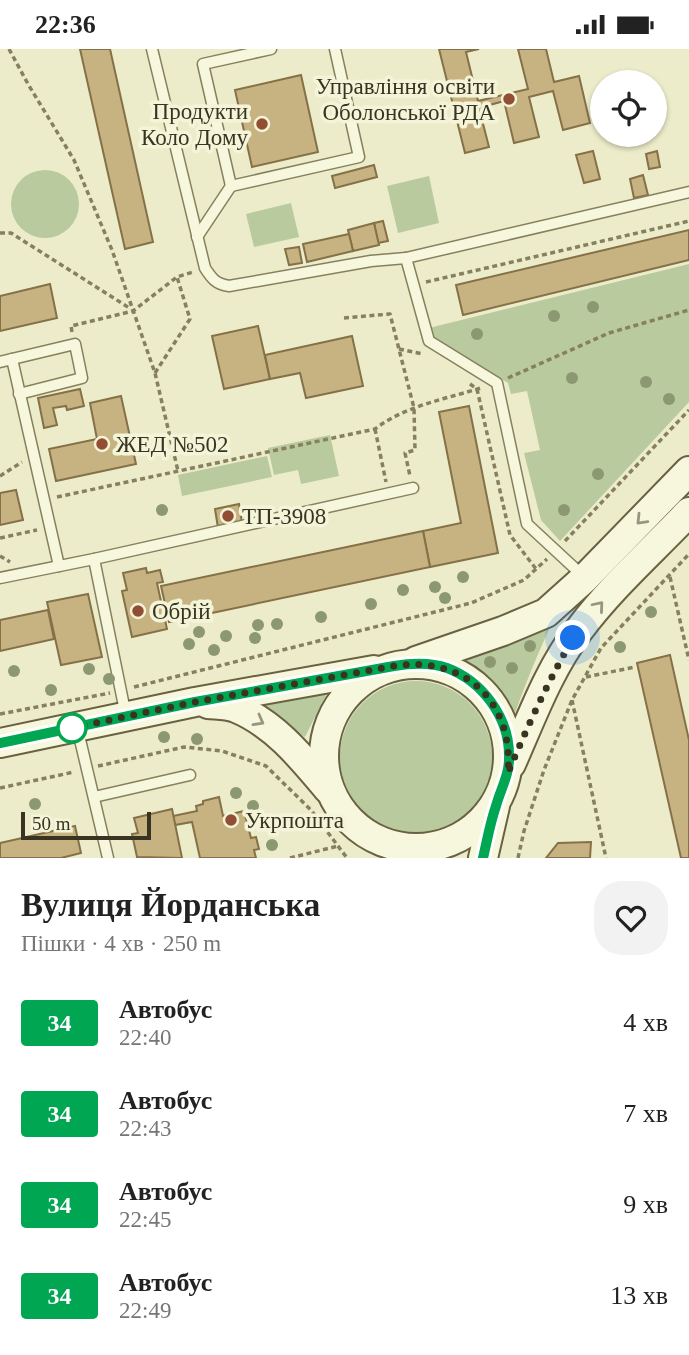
<!DOCTYPE html>
<html lang="uk">
<head>
<meta charset="utf-8">
<style>
  body { margin:0; font-family:"Times New Roman",serif; background:#f2f2f2; color:#222; height:100vh; display:flex; flex-direction:column; font-size:26px; white-space:nowrap }
  * { box-sizing:border-box; margin:0 }
  p { font-size:23px; color:#767676 }
  .icon { flex:none; width:38px; height:38px; fill:none; stroke:currentColor; stroke-width:2; stroke-linecap:round; stroke-linejoin:round }
  .map { position:relative; height:809px; overflow:hidden }
  .details { display:flex; flex-direction:column; background:#fff; flex:1 }
  .details>* { flex:none }
  .badge { padding:0 14px; border-radius:5px; font-size:24px; line-height:46px }
  .controls { position:absolute; left:590px; top:21px; display:grid; gap:14px }
  .controls a { display:grid; place-items:center; width:77px; height:77px; border-radius:50%; background:#fff; box-shadow:0 2px 5px #0004; font-size:35px }
  .scale { position:absolute; left:21px; bottom:18px; width:130px; box-sizing:border-box; padding-left:7px; border:4px solid #393422; border-top:0; font-size:19px; line-height:24px; white-space:nowrap; color:#393422; -webkit-text-stroke:5px #f4f4d9; paint-order:stroke }
  .you { position:absolute; width:35px; height:35px; margin:-18px; border:5px solid #fff; border-radius:50%; background:#1a73e8; box-shadow:0 0 0 10px #1a73e833 }
  .map>.badge { position:absolute; translate:-50% -50%; box-shadow:0 0 0 4px #fff }
  .round { display:grid; place-items:center; flex:none; width:74px; height:74px; border-radius:28px; background:#f2f2f2 }
  .summary { display:flex; align-items:center; justify-content:space-between; height:119px; padding:0 21px }
  h1 { font-size:33px; font-weight:700; line-height:52px }
  ul { padding:0; list-style:none }
  li { display:flex; align-items:center; gap:21px; height:91px; padding:0 21px }
  li div { flex:1 }
  li b { display:block; font-size:26px }
  li em { font-style:normal }
  li .badge { min-width:77px; font-weight:700; text-align:center }
  .status { display:flex; justify-content:space-between; align-items:center; height:49px; padding:0 35px; background:#fff; direction:ltr }
  .status svg { height:19px; fill:currentColor }
  .map>svg:first-child { display:block }
  .green { fill:#b8ca9e }
  .building { fill:#c7b382; stroke:#857147; stroke-width:2 }
  .lines { fill:none; stroke-linecap:round; stroke-linejoin:round }
  .lane-casing { stroke:#87805f; stroke-width:13 }
  .secondary-casing { stroke:#696142; stroke-width:32 }
  .path { stroke:#87805f; stroke-width:3.5; stroke-dasharray:5 3.5; stroke-linecap:butt }
  .lane { stroke:#f7f7dd; stroke-width:10 }
  .secondary { stroke:#f7f7dd; stroke-width:28 }
  .tree { fill:#8c9872 }
  .oneway { stroke:#989680 }
  .line-casing { stroke:#fff; stroke-width:16 }
  .line { stroke:#00a651; stroke-width:10 }
  .walk { stroke:#393422; stroke-width:7; stroke-dasharray:0 12.6 }
  .poi-dot { fill:#924e33; stroke:#f4f4d9; stroke-width:2.5 }
  .stop-dot { fill:#fff; stroke:#00a651; stroke-width:3.5 }
  .labels { text-anchor:middle; stroke-width:7; stroke-linejoin:round; paint-order:stroke }
  .poi-label { font-size:23px; fill:#393422; stroke:#f4f4d9; text-anchor:start }
</style>
</head>
<body>
<div class="status"><b>22:36</b><svg viewBox="0 0 49 12"><path d="M0 12V9h3v3zM5 12V6h3v6zM10 12V3h3v9zM15 12V0h3v12zM26 1h20v11H26zM47 4h2v5h-2z"/></svg></div>
<div class="map">
<svg width="689" height="809" viewBox="0 0 689 809">
  <rect width="100%" height="100%" fill="#ececca"/>
  <g class="green">
    <circle cx="45" cy="155" r="34"/>
    <polygon points="429,127 439,174 398,184 387,137"/>
    <polygon points="291,154 299,188 254,198 246,165"/>
    <polygon points="689,215 689,353 560,492 541,471 524,404 540,401 527,342 511,345 508,334 433,289 429,279"/>
    <polygon points="330,386 339,427 301,435 298,421 274,426 268,399"/>
    <polygon points="267,407 272,428 182,447 178,426"/>
    <path d="M555,568C539,601 526,633 514,667C499,638 489,625 460,608Z"/>
    <circle cx="416" cy="708" r="76"/>
    <polygon points="331,636 305,688 276,670 239,652"/>
  </g>
  <g class="building">
    <polygon points="80,0 110,0 153,193 125,200"/>
    <polygon points="439,0 479,0 466,3 478,52 528,40 518,0 546,0 554,33 579,27 590,74 563,81 553,42 529,48 539,88 514,94 504,52 479,59 489,98 465,104"/>
    <polygon points="301,26 318,103 252,118 235,41"/>
    <polygon points="593,102 600,130 584,134 576,106"/>
    <polygon points="657,102 660,118 649,120 646,105"/>
    <polygon points="374,116 377,128 335,139 332,127"/>
    <polygon points="643,126 648,146 634,149 630,130"/>
    <polygon points="383,172 388,192 378,194 374,174"/>
    <polygon points="374,174 379,196 353,202 348,181"/>
    <polygon points="689,181 689,211 463,266 456,236"/>
    <polygon points="349,185 353,202 307,213 303,195"/>
    <polygon points="299,198 302,214 289,216 285,200"/>
    <polygon points="50,235 57,269 0,282 0,247"/>
    <polygon points="258,277 270,330 224,340 212,287"/>
    <polygon points="352,287 363,337 306,349 300,324 270,330 265,306"/>
    <polygon points="80,340 84,357 67,361 66,357 53,359 57,376 44,379 38,349"/>
    <polygon points="121,347 136,415 56,432 49,400 97,390 90,354"/>
    <polygon points="469,357 498,504 430,518 423,482 461,474 439,363"/>
    <polygon points="16,441 23,471 0,476 0,444"/>
    <polygon points="239,455 242,474 218,479 215,460"/>
    <polygon points="423,482 430,518 169,573 161,537"/>
    <polygon points="146,519 147,524 160,521 163,533 157,534 167,580 132,588 122,542 127,541 123,524"/>
    <polygon points="88,545 102,608 61,616 47,553"/>
    <polygon points="48,561 54,590 0,602 0,571"/>
    <polygon points="670,606 689,691 689,809 681,809 637,614"/>
    <polygon points="219,748 223,767 244,762 251,789 256,788 259,800 254,801 256,809 200,809 192,773 175,776 173,767 197,762 196,757 203,755 203,752"/>
    <polygon points="172,760 182,809 137,808 132,785 138,784 134,769"/>
    <polygon points="75,777 81,804 61,809 0,809 0,794"/>
    <polygon points="591,793 590,809 546,809 558,794"/>
  </g>
  <g class="lines">
    <g class="lane-casing">
      <g id="lane">
        <path d="M152,0L205,219C212,230 216,235 229,237L371,212L406,209L689,143"/>
        <polyline points="271,0 203,15 231,137 359,108 335,0"/>
        <polyline points="197,188 231,137"/>
        <polyline points="406,209 429,292 497,334 527,475 582,526"/>
        <polyline points="12,310 59,517"/>
        <polyline points="0,313 75,295 82,329 19,345"/>
        <polyline points="94,510 126,667"/>
        <polyline points="0,529 94,510 413,439"/>
        <polyline points="77,678 108,809"/>
        <polyline points="94,748 190,726"/>
      </g>
    </g>
    <g class="secondary-casing">
      <g id="secondary">
        <polyline points="416,612 503,582 546,564 585,529 689,422"/>
        <circle cx="416" cy="707" r="92"/>
        <path d="M208,655C217,656 228,656 236,659C275,675 302,709 328,740"/>
        <polyline points="0,694 195,653 374,621"/>
        <path d="M511,715C531,670 549,620 579,581C611,538 652,502 689,463"/>
        <polyline points="483,809 495,757"/>
      </g>
    </g>
    <g class="path">
      <polyline points="9,0 28,35 74,111 112,201 155,324 178,422"/>
      <polyline points="0,184 11,184 131,260"/>
      <polyline points="426,233 689,172"/>
      <polyline points="344,269 390,265 414,359 415,401 405,404 410,427"/>
      <polyline points="72,283 71,277 133,262 177,228 193,223"/>
      <polyline points="399,300 423,305"/>
      <polyline points="155,324 190,270 177,228"/>
      <polyline points="508,329 609,284 689,261"/>
      <polyline points="470,335 477,340 510,486 536,520"/>
      <polyline points="375,380 386,433"/>
      <polyline points="0,427 22,413"/>
      <path d="M57,448L375,380C405,357 445,350 481,339"/>
      <polyline points="0,489 37,481"/>
      <polyline points="565,492 689,361"/>
      <polyline points="0,507 10,513"/>
      <polyline points="670,528 689,611"/>
      <polyline points="586,628 635,618"/>
      <polyline points="134,638 471,554 524,531 547,510"/>
      <polyline points="572,651 606,809"/>
      <polyline points="0,665 110,644"/>
      <polyline points="98,717 184,698 222,702 266,717 311,761 347,809"/>
      <polyline points="0,739 74,723"/>
      <polyline points="290,809 338,797"/>
      <polyline points="518,809 524,782 544,721 572,651 601,599 689,505"/>
    </g>
    <use href="#lane" class="lane"/>
    <use href="#secondary" class="secondary"/>
  </g>
  <g class="tree">
    <circle cx="593" cy="258" r="6"/>
    <circle cx="554" cy="267" r="6"/>
    <circle cx="477" cy="285" r="6"/>
    <circle cx="572" cy="329" r="6"/>
    <circle cx="646" cy="333" r="6"/>
    <circle cx="669" cy="350" r="6"/>
    <circle cx="598" cy="425" r="6"/>
    <circle cx="162" cy="461" r="6"/>
    <circle cx="564" cy="461" r="6"/>
    <circle cx="463" cy="528" r="6"/>
    <circle cx="435" cy="538" r="6"/>
    <circle cx="403" cy="541" r="6"/>
    <circle cx="445" cy="549" r="6"/>
    <circle cx="371" cy="555" r="6"/>
    <circle cx="651" cy="563" r="6"/>
    <circle cx="321" cy="568" r="6"/>
    <circle cx="277" cy="575" r="6"/>
    <circle cx="258" cy="576" r="6"/>
    <circle cx="199" cy="583" r="6"/>
    <circle cx="226" cy="587" r="6"/>
    <circle cx="255" cy="589" r="6"/>
    <circle cx="189" cy="595" r="6"/>
    <circle cx="530" cy="597" r="6"/>
    <circle cx="620" cy="598" r="6"/>
    <circle cx="214" cy="601" r="6"/>
    <circle cx="490" cy="613" r="6"/>
    <circle cx="512" cy="619" r="6"/>
    <circle cx="89" cy="620" r="6"/>
    <circle cx="14" cy="622" r="6"/>
    <circle cx="109" cy="630" r="6"/>
    <circle cx="51" cy="641" r="6"/>
    <circle cx="164" cy="688" r="6"/>
    <circle cx="197" cy="690" r="6"/>
    <circle cx="236" cy="744" r="6"/>
    <circle cx="35" cy="755" r="6"/>
    <circle cx="253" cy="757" r="6"/>
    <circle cx="272" cy="796" r="6"/>
  </g>
  <defs><path id="oneway-chevron" d="M-2-3.5L2.5 0L-2 3.5" fill="none" stroke-width="1.6" stroke-linecap="round" stroke-linejoin="round" transform="scale(1.75)"/></defs>
  <g class="oneway">
    <use href="#oneway-chevron" transform="translate(641 471) rotate(134)"/>
    <use href="#oneway-chevron" transform="translate(599 557) rotate(-50)"/>
    <use href="#oneway-chevron" transform="translate(259 672) rotate(29)"/>
  </g>
  <g class="lines">
    <g class="line-casing">
      <path id="line" d="M0,694L195,653L394,617C412,614 430,613 447,619C482,632 509,668 509,706C510,725 501,739 496,757C490,774 487,792 483,809"/>
    </g>
    <use href="#line" class="line"/>
    <path class="walk" d="M72,679L195,653L394,617C465,606 514,653 508,724C527,678 548,633 573,589"/>
  </g>
  <g class="poi-dot">
    <circle cx="509" cy="50" r="7"/>
    <circle cx="262" cy="75" r="7"/>
    <circle cx="102" cy="395" r="7"/>
    <circle cx="228" cy="467" r="7"/>
    <circle cx="138" cy="562" r="7"/>
    <circle cx="231" cy="771" r="7"/>
  </g>
  <circle class="stop-dot" cx="72" cy="679" r="14"/>
  <g class="labels">
    <g class="poi-label">
      <text x="495" y="45" text-anchor="end">Управління освіти<tspan x="495" dy="26">Оболонської РДА</tspan></text>
      <text x="248" y="70" text-anchor="end">Продукти<tspan x="248" dy="26">Коло Дому</tspan></text>
      <text x="116" y="403">ЖЕД №502</text>
      <text x="242" y="475">ТП-3908</text>
      <text x="152" y="570">Обрій</text>
      <text x="245" y="779">Укрпошта</text>
    </g>
  </g>
</svg>
<div class="controls">
<a><svg class="icon" aria-label="locate" viewBox="0 0 24 24"><circle cx="12" cy="12" r="6"/><path d="M12 2v4M12 18v4M2 12h4M18 12h4"/></svg></a>
</div>
<div class="scale">50 m</div>
<div class="you" style="left:573px;top:589px"></div>
</div>
<section class="details">
<div class="summary"><div><h1>Вулиця Йорданська</h1><p>Пішки · 4 хв · 250 m</p></div><a class="round"><svg class="icon" aria-label="heart" viewBox="0 0 24 24"><path d="M12 20l-8-8c-3-5 5-10 8-4 3-6 11-1 8 4z"/></svg></a></div>
<ul>
<li><span class="badge" style="background:#00a651;color:#fff">34</span><div><b>Автобус</b><p>22:40</p></div><em>4 хв</em></li>
<li><span class="badge" style="background:#00a651;color:#fff">34</span><div><b>Автобус</b><p>22:43</p></div><em>7 хв</em></li>
<li><span class="badge" style="background:#00a651;color:#fff">34</span><div><b>Автобус</b><p>22:45</p></div><em>9 хв</em></li>
<li><span class="badge" style="background:#00a651;color:#fff">34</span><div><b>Автобус</b><p>22:49</p></div><em>13 хв</em></li>
</ul>
</section>
</body>
</html>
